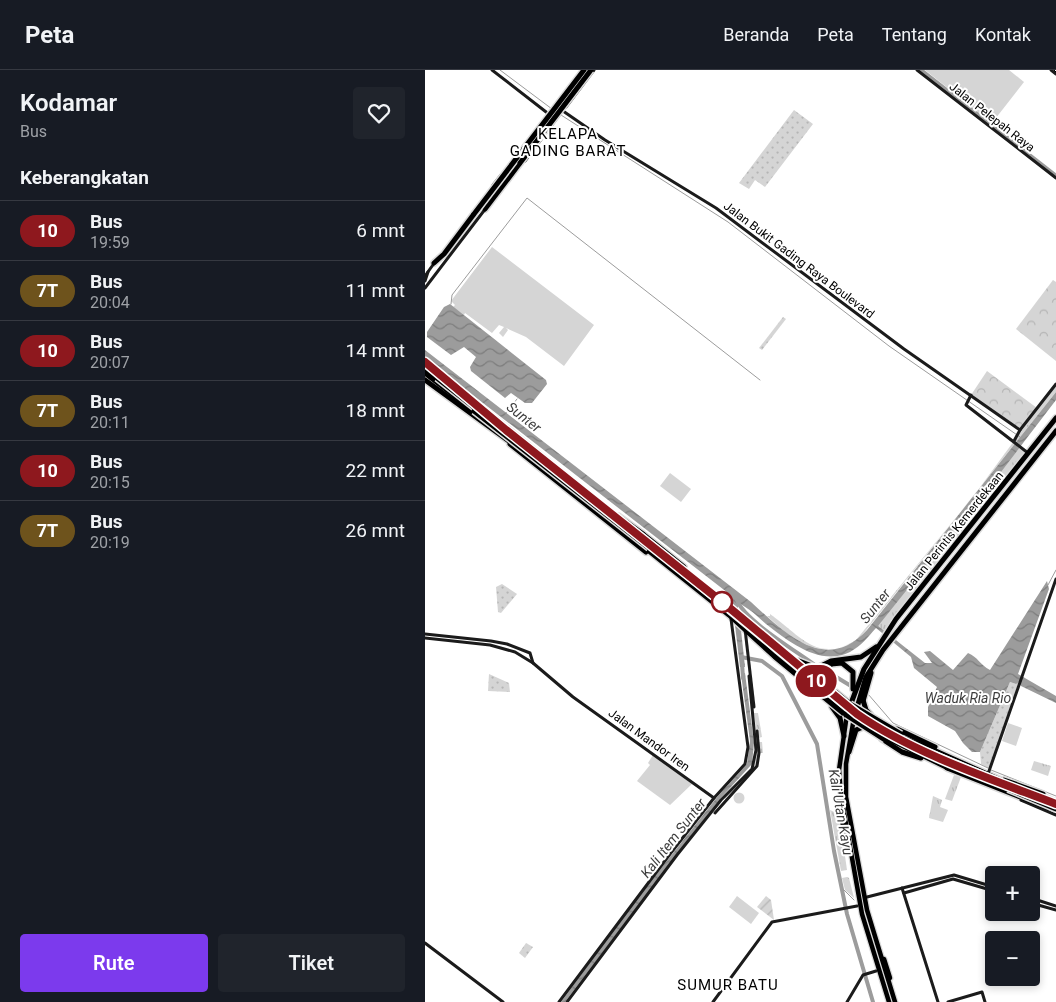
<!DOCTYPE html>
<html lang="id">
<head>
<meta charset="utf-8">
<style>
  body { margin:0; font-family:Roboto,sans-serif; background:#20242c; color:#f1f3f6; height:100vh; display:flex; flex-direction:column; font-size:19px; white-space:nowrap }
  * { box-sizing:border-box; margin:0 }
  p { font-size:16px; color:#9ea1a6 }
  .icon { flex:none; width:28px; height:28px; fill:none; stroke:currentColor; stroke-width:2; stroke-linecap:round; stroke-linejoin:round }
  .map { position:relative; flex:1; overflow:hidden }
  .sheet { display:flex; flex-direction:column; background:#171b24; width:425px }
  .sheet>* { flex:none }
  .badge { padding:0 10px; border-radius:16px; font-size:18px; line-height:32px }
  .buttons { position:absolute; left:560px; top:796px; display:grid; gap:10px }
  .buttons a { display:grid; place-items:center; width:55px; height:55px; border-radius:5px; background:#171b24; box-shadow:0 2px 8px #0003; font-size:25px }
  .map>.badge { position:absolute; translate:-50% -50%; box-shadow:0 0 0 2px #fff }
  h2 { padding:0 20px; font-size:19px; line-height:45px }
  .round { display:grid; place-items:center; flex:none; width:52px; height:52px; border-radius:5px; background:#20242c }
  .head { display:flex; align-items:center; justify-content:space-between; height:85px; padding:0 20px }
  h1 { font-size:24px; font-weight:600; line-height:38px }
  .cta { display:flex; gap:10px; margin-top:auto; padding:10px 20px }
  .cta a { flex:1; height:58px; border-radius:5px; background:#7c3aed; color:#fff; font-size:20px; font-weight:600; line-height:58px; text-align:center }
  .cta a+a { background:#20242c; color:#f1f3f6 }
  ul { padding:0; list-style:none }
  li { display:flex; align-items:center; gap:15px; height:60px; padding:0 20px; border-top:1px solid #363941 }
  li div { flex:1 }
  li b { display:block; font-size:19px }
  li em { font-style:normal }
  li .badge { min-width:55px; font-weight:700; text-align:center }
  header { display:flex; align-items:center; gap:30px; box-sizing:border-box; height:70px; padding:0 25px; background:#171b24; border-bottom:1px solid #363941 }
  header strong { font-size:24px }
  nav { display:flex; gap:28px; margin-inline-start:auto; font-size:18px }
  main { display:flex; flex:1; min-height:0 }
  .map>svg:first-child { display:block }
  .grass { fill:url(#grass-tufts) }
  .forest { fill:url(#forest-crowns) }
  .park { fill:url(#park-dots) }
  .garden { fill:url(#garden-furrows) }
  .pitch { fill:#d5d5d5 }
  .water { fill:url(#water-waves) }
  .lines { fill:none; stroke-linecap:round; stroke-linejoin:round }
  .stream { stroke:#9c9c9c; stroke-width:1 }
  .river { stroke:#9c9c9c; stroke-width:4 }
  .primary-casing { stroke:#dbdbdb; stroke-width:7 }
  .highway-casing { stroke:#dbdbdb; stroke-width:8 }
  .secondary { stroke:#1b1b1b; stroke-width:3 }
  .primary { stroke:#000; stroke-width:4.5 }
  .highway { stroke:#000; stroke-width:5 }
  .tram { stroke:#000; stroke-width:1 }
  .highway-bridge-casing { stroke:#dbdbdb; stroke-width:8; stroke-linecap:butt }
  .highway-bridge { stroke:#000; stroke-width:5 }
  .line-casing { stroke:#fff; stroke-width:11 }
  .line { stroke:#8e181e; stroke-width:8 }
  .stop-dot { fill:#fff; stroke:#8e181e; stroke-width:2.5 }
  .labels { text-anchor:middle; stroke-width:4; stroke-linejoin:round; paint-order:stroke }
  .street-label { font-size:12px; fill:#000; stroke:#fff }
  .water-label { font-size:14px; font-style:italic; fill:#3d3d3d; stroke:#fff }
  .quarter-label { font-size:15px; letter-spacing:1px; fill:#000; stroke:#fff }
</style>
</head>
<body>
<header>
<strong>Peta</strong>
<nav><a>Beranda</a><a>Peta</a><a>Tentang</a><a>Kontak</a></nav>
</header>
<main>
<section class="sheet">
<div class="head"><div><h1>Kodamar</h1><p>Bus</p></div><a class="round"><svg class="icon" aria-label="heart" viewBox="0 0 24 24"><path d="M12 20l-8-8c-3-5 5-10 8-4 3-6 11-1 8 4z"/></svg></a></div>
<h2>Keberangkatan</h2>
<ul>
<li><span class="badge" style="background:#8e181e;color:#fff">10</span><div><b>Bus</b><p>19:59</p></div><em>6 mnt</em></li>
<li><span class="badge" style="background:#6e531c;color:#fff">7T</span><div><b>Bus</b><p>20:04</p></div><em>11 mnt</em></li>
<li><span class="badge" style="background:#8e181e;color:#fff">10</span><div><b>Bus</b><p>20:07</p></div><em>14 mnt</em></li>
<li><span class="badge" style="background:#6e531c;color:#fff">7T</span><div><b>Bus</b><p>20:11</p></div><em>18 mnt</em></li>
<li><span class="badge" style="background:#8e181e;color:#fff">10</span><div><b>Bus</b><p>20:15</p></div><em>22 mnt</em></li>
<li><span class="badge" style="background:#6e531c;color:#fff">7T</span><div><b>Bus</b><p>20:19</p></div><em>26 mnt</em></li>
</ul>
<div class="cta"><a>Rute</a><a>Tiket</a></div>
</section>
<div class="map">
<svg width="631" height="932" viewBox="0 0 631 932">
  <defs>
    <pattern id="grass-tufts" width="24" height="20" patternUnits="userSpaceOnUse" patternTransform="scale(1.25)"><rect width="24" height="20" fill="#d5d5d5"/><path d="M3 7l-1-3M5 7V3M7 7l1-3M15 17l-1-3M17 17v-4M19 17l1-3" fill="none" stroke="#b5b5b5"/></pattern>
    <pattern id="forest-crowns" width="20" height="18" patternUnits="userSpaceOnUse" patternTransform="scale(1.25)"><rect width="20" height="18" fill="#d5d5d5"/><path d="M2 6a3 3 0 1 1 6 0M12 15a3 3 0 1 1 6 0" fill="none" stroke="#b5b5b5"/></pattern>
    <pattern id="park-dots" width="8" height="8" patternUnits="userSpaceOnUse" patternTransform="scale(1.25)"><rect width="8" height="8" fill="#d5d5d5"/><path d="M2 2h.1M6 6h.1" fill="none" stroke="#b5b5b5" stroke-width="1.8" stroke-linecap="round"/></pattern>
    <pattern id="garden-furrows" width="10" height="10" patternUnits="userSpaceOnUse" patternTransform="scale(1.25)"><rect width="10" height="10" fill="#d5d5d5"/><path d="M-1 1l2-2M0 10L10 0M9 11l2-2" fill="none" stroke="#b5b5b5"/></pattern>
    <pattern id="water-waves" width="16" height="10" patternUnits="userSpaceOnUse" patternTransform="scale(1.25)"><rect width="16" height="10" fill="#9c9c9c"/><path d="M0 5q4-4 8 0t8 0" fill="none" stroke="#7d7d7d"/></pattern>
  </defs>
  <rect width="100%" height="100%" fill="#fff"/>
  <g class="grass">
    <path d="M631,314V322L434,569C397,592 370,572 342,546H345V544C375,565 392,594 431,570L550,424Z"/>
    <polygon points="595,376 604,383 461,564 452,556"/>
    <polygon points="329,643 333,643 337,667 333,668 333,672 337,672 338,683 333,683 332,694 300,729 299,727 327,699 332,666"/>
    <polygon points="609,691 626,696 623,706 606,700"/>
    <polygon points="529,705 536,707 527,731 520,729"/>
    <polygon points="508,726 517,730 515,737 523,740 518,752 504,748"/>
    <polygon points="405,740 414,744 422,800 416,801"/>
    <polygon points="422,807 424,808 429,828 420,820 417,808"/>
  </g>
  <g class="forest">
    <polygon points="628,210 631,212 631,291 591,259"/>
    <polygon points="562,301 612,338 595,360 546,325"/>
  </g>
  <g class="park">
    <polygon points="369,40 388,54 340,117 330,110 324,119 314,113"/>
    <polygon points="358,247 361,249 337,280 334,278"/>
    <polygon points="77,514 92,524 76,543 73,542 71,517"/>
    <polygon points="64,604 84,613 85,622 63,621"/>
    <polygon points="594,611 565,699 556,694 555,682 585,612 591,614"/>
    <polygon points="101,873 108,877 100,888 94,883"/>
  </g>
  <polygon class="garden" points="341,826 346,830 349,850 332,837"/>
  <g class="pitch">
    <polygon points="500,0 584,0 599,12 567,53"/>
    <polygon points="67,177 169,255 139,296 101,267 81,258 83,260 78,267 74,263 79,257 74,255 67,263 40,243 39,245 28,237 30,235 26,231"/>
    <polygon points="245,403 266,419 256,432 235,416"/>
    <polygon points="583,653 597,658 591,676 577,671"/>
    <polygon points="228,685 267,714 245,735 212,711 225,695 223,693"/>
    <circle cx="314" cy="728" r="5.5"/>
    <polygon points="312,826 334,843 326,854 304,837"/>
  </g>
  <g class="water">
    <polygon points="25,234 121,310 122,314 107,333 100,333 86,323 80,328 46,301 45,297 51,287 39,277 26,285 2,267 2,262 19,237"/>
    <path d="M0,280L326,532C360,563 400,605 442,560L631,322V330L576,402L453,556L500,593H507L499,582L505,581L528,600L543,583C553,587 555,595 565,600L622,511L624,519L593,604L631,626V633L596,616L594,612L591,614L585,612L555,682H547L538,673L530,661L503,646V637L512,617L489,598L486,587L451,558C443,567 436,576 425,582C395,597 363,571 341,554C332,546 324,538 313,533V540L307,536L303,523L0,288Z"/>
    <polygon points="310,555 316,560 320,597 315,597"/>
    <polygon points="320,603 329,673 327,694 295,729 258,776 140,932 136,932 204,839 293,726 322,694 325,671 316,604"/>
  </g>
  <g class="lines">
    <g class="stream">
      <polyline points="75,0 127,39"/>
      <polyline points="136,45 303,152 464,276 595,367"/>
      <polyline points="26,234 27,225 102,128 335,310"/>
      <polyline points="81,343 92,329"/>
      <polyline points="623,515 631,500"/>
      <polyline points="443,624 468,653 563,698"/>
      <polyline points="566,700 631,726"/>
      <polyline points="417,818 429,830"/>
    </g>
    <g class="river">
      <polyline points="496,0 630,105"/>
      <path d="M312,530C319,550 371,581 390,595"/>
      <polyline points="316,587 337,591 357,606 392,674 409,781 422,844 448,932"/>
      <polyline points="317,593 318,608"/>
      <polyline points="403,602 426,616"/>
    </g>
    <g class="primary-casing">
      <g id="primary">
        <polyline points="422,644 414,700 416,726 437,844 464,932"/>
        <polyline points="429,648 421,694 421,727 442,840 470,932"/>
        <polyline points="413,728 421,772"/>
        <polyline points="459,889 465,908"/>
      </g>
    </g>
    <g class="highway-casing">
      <g id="highway">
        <polyline points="60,139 95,93"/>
        <polyline points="9,193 19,184 49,144"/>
        <polyline points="0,292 158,420"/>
        <polyline points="0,298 11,307"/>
        <polyline points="0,303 49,341"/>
        <polyline points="0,310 88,374"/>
        <polyline points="85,374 221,482"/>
        <polyline points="165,426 191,447"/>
        <polyline points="188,447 206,460"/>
        <polyline points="204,457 221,470"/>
        <polyline points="219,465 259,497"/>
        <polyline points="219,477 304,545 350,587"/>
        <polyline points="255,497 385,604"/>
        <polyline points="374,591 392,598 406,591 436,587 451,577"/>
        <polyline points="384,600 425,634"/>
        <polyline points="406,617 401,603 406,594 417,593 428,602 428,619"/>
        <polyline points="438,630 441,640 445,644"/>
        <polyline points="438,631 446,603"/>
        <polyline points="413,634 419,639"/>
        <polyline points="407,637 415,648 419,666"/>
        <polyline points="431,641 441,607 458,580 631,361"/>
        <polyline points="422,644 439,599 471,549 631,348"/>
        <polyline points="472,659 510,677"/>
        <polyline points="456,665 523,698"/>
        <polyline points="476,667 506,679"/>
        <polyline points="457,669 477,682 496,688"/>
        <polyline points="504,678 580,712"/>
        <polyline points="424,682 431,660 440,656"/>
        <polyline points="522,698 623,738"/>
        <polyline points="579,710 618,724"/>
        <polyline points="614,725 631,732"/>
      </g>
    </g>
    <g class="secondary">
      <polyline points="67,0 125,45"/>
      <polyline points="492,0 631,108"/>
      <polyline points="626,0 631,4"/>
      <polyline points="141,37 169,0"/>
      <polyline points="138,41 180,70 291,138 479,279 595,360"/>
      <polyline points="100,91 135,44"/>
      <polyline points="68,115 76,105"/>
      <polyline points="0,206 10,192"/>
      <polyline points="0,211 3,202"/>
      <polyline points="0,218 61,138"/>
      <polyline points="546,325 541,335 603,383"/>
      <polyline points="589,371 595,360 631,314"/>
      <polyline points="320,559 329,637"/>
      <polyline points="0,564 66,571 82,574 105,583 108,593"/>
      <polyline points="0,568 65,575 90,582 108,593 148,627 289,728"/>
      <polyline points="563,704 631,509"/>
      <polyline points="596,730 631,745"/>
      <polyline points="290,743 332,696 334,683 332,661"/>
      <polyline points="477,818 513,932"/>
      <polyline points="479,823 528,809 569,821"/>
      <polyline points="442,827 529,805 569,817"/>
      <polyline points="606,828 631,836"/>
      <polyline points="606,833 631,840"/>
      <polyline points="0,873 78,932"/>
      <polyline points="134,932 245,784 289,728 320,694 323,677 306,549"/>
      <polyline points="142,932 252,785 296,730 327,699 331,680 324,606"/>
      <polyline points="288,932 347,852 432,836"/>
      <polyline points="422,932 438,905 451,901"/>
      <polyline points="523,932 557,922 560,932"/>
    </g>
    <use href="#primary" class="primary"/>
    <use href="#highway" class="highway"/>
    <polyline class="tram" points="629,0 631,2"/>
    <g class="highway-bridge-casing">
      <g id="highway-bridge">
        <polyline points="95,93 166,0"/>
        <polyline points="49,144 159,0"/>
        <polyline points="12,308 55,342"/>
        <polyline points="49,341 224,478"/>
        <polyline points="97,375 167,430"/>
        <polyline points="187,446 193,446 218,464"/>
        <polyline points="218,469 402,621 455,658 486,675 631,735"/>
        <polyline points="350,587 418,643"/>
        <polyline points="425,634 476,664"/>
        <polyline points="426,643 452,661"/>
        <polyline points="421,645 460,670"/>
        <polyline points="583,719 631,739"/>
      </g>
    </g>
    <use href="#highway-bridge" class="highway-bridge"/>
  </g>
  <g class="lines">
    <g class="line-casing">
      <path id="line" d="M0,292L81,360L307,540L432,644C488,683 566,709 631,734"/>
    </g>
    <use href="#line" class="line"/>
  </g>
  <circle class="stop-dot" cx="297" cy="532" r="10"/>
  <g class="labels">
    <g class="street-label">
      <text transform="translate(567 47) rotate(38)" y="4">Jalan Pelepah Raya</text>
      <text transform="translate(374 190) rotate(37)" y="4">Jalan Bukit Gading Raya Boulevard</text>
      <text transform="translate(529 461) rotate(-51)" y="4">Jalan Perintis Kemerdekaan</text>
      <text transform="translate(224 670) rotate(36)" y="4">Jalan Mandor Iren</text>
    </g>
    <g class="water-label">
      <text transform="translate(99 347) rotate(38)" y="5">Sunter</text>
      <text transform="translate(450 536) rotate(-51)" y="5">Sunter</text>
      <text x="543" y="633">Waduk Ria Rio</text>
      <text transform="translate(416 742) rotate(80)" y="5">Kali Utan Kayu</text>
      <text transform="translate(248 768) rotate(-52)" y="5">Kali Item Sunter</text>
    </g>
    <g class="quarter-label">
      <text x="143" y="69">KELAPA<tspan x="143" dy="17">GADING BARAT</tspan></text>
      <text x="303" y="920">SUMUR BATU</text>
    </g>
  </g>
</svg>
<div class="buttons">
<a>+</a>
<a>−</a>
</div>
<b class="badge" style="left:391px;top:611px;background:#8e181e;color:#fff">10</b>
</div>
</main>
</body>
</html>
